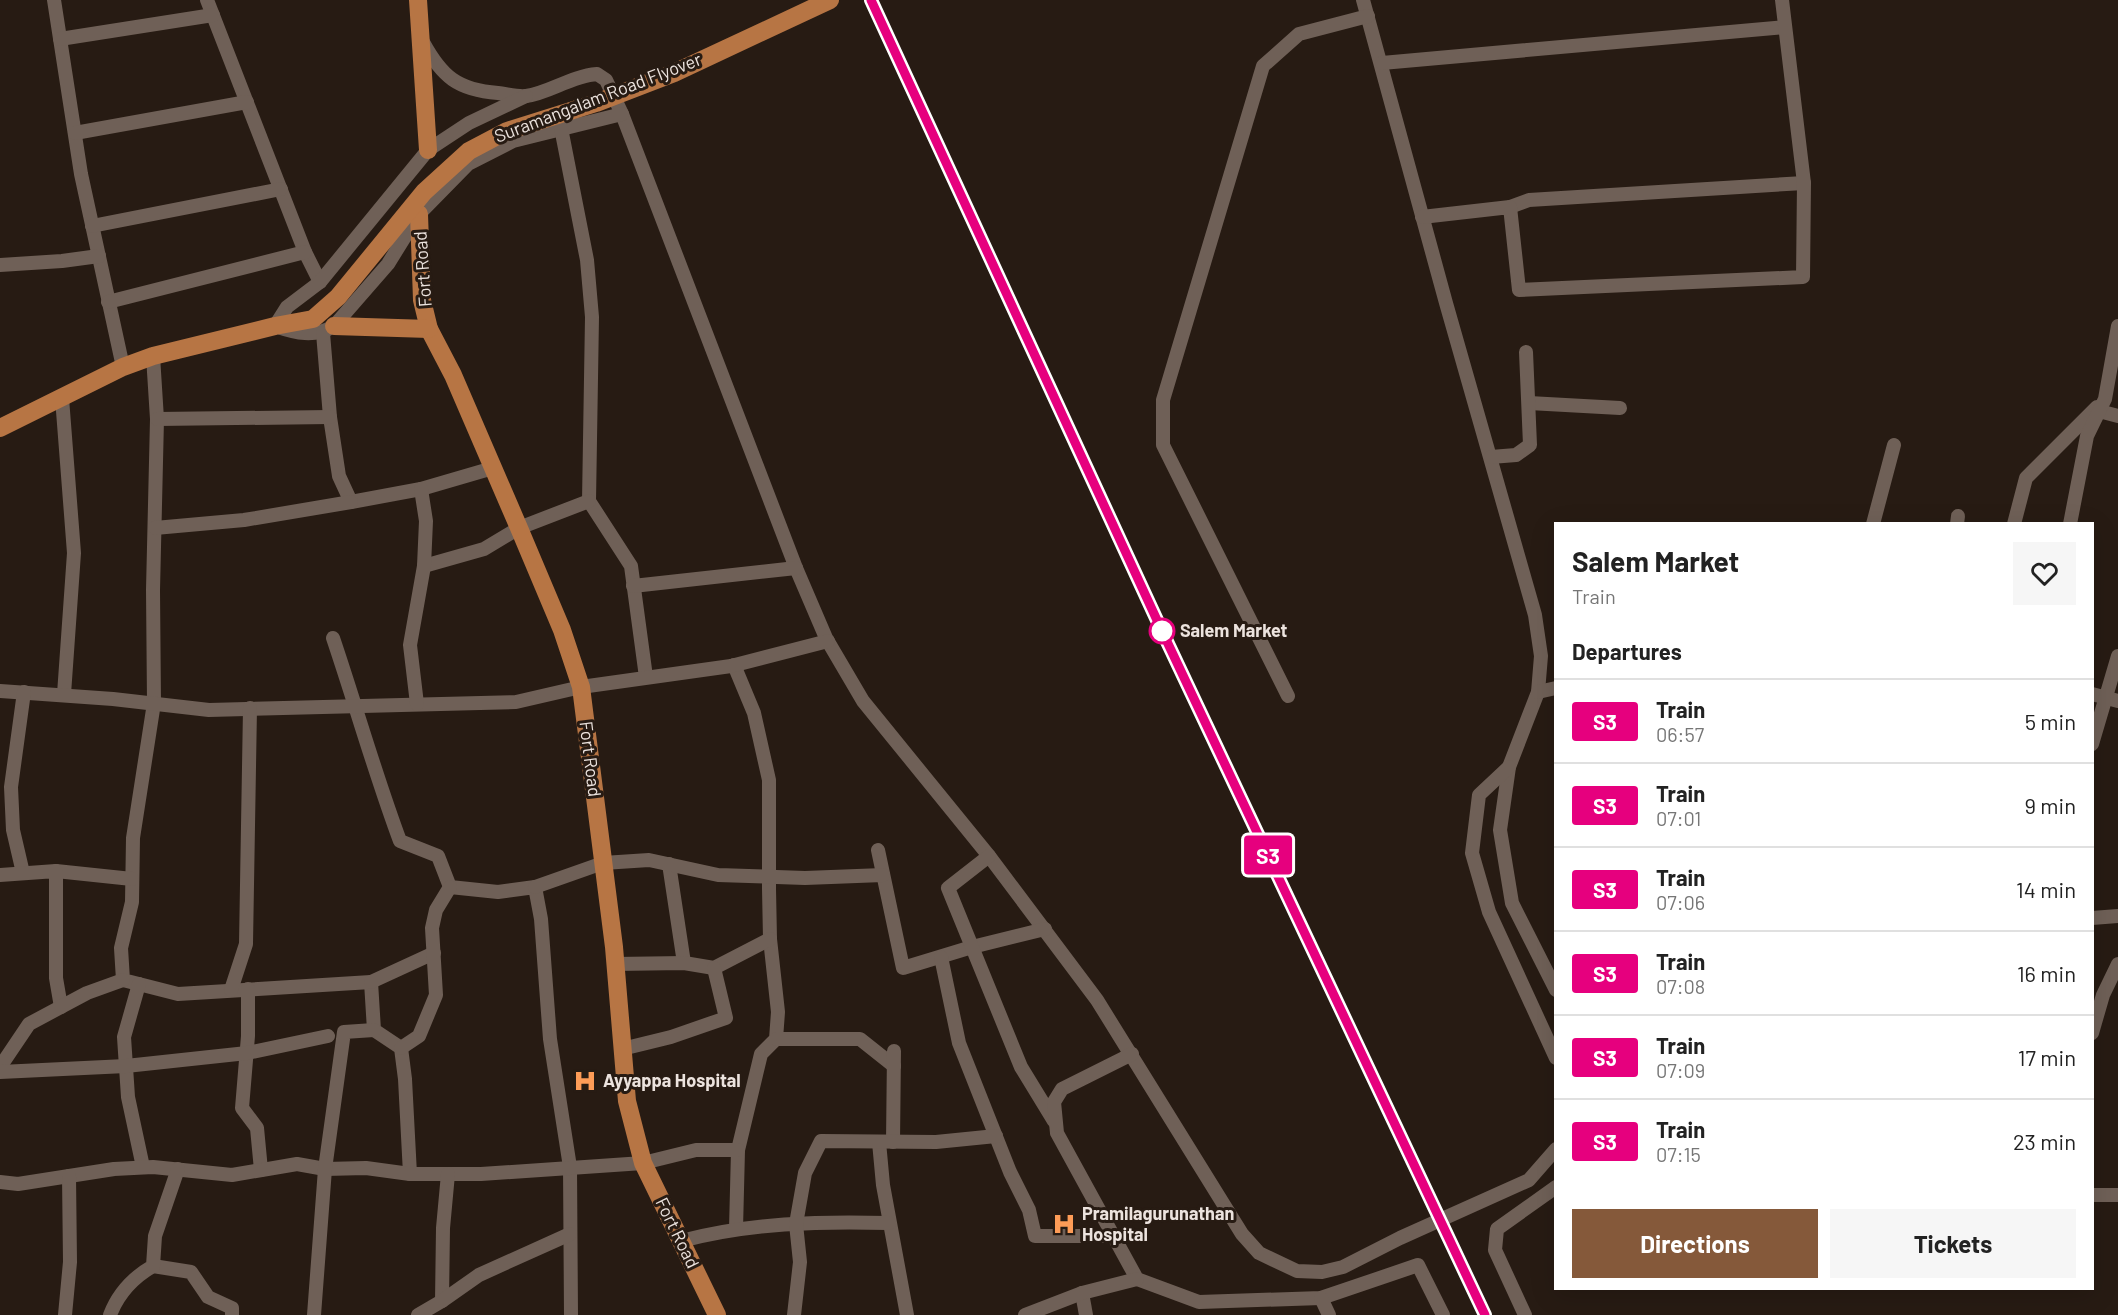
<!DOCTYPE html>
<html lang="en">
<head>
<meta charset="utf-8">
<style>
  body { margin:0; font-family:Barlow,sans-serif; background:#f6f6f6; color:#222; height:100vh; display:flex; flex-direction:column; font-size:22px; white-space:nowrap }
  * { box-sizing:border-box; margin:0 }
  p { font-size:20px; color:#767676 }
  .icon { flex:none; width:33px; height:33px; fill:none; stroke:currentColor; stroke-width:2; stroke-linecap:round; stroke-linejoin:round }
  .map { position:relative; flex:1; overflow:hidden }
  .sheet { position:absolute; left:1554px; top:522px; width:540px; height:768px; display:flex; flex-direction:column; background:#fff; border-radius:0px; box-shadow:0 6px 24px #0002 }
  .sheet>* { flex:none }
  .badge { padding:0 12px; border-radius:4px; font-size:21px; line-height:39px }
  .map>.badge { position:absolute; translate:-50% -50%; box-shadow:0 0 0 3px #fff }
  h2 { padding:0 18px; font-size:22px; line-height:54px }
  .round { display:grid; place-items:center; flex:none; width:63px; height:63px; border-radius:0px; background:#f6f6f6 }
  .summary { display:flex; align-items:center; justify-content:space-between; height:102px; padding:0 18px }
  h1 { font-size:28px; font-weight:700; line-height:45px }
  .primary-button { display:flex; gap:12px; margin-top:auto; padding:12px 18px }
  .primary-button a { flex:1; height:69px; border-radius:0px; background:#85593a; color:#fff; font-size:24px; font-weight:700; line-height:69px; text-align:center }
  .primary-button a+a { background:#f6f6f6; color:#222 }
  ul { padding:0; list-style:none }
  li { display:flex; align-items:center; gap:18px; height:84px; padding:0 18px; border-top:2px solid #e0e0e0 }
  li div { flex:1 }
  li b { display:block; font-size:22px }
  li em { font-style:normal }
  li .badge { min-width:66px; font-weight:700; text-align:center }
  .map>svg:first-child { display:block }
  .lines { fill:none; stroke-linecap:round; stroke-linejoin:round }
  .minor { stroke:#6f6057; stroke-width:14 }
  .major { stroke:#b77544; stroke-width:18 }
  .rail-casing { stroke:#a89e98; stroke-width:7 }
  .rail { stroke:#271b13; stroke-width:4.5; stroke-dasharray:14; stroke-linecap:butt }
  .line-casing { stroke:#fff; stroke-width:14 }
  .line { stroke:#e6007e; stroke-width:9 }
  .stop-dot { fill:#fff; stroke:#e6007e; stroke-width:3 }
  .labels { text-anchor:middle; stroke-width:6; stroke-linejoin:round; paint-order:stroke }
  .street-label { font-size:18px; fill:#ece3de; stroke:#271b13 }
  .stop-label { font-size:18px; font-weight:bold; fill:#ece3de; stroke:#271b13; text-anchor:start }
  .poi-label { font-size:18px; font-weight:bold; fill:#ece3de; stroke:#271b13; text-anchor:start }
</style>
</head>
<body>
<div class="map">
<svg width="2118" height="1315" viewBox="0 0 2118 1315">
  <rect width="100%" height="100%" fill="#271b13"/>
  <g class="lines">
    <g class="minor">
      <polyline points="54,0 81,174 123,367"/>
      <polyline points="207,0 305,252 320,282"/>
      <polyline points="1363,0 1446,303 1535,615 1541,656 1538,692 1509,767 1500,830 1512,903 1556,990"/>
      <polyline points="60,39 213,15"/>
      <path d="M423,42C442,77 458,90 498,93C507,94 518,97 526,96C549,93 571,76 597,74L606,80L622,114L796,568L826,638L863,701L989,856L1097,1000L1242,1234L1259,1253L1297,1271L1322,1272L1343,1267L1400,1238L1529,1180L1556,1149"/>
      <polyline points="1382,63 1785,27"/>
      <path d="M526,96L469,123L428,150L320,282L287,307L275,326C296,333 314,338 334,326L388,264L419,214L468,164L513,141L622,114"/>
      <polyline points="561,128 587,260 592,317 589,501 631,566 646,677"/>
      <polyline points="75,133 247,102"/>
      <polyline points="1510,207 1529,200 1804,183"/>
      <polyline points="1422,217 1510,207 1519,290 1803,277 1804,183 1782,0"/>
      <polyline points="92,226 281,189"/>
      <polyline points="0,265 62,261 99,256"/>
      <polyline points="108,302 305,252"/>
      <polyline points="323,333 330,417 339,476 351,502 421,489 493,468"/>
      <polyline points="153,356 157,419 153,590 154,703 133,838 132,902 121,948 123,980 178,994 371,982 374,1030 401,1048 405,1079 410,1174"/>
      <polyline points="62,398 74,553 64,694"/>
      <polyline points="1529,403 1620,408"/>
      <polyline points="2099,411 2118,416"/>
      <polyline points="157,419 330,417"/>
      <polyline points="1491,457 1516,455 1530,445 1526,352"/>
      <polyline points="1873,524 1894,445"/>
      <polyline points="1957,524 1958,516"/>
      <polyline points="2014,524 2026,478 2097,407"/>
      <polyline points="2070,524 2087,436 2105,399 2118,326"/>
      <polyline points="155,528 244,520 351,502"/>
      <polyline points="424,566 484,549 519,528 589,501"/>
      <polyline points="633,586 796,568"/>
      <path d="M333,638C356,706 375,774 400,841L438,856L450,887L498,892L535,887L541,919L550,1039L570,1167L571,1315"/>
      <polyline points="734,665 754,713 769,780 769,889 770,939 778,1012 776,1039 761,1054 738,1150 736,1229"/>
      <polyline points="0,691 113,699 209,710 516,702 581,687 731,666 828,641"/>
      <polyline points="1538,692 1556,688"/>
      <polyline points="2092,694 2118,701"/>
      <polyline points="1288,696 1163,445 1163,400 1263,66 1299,34 1368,16"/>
      <polyline points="417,704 410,645 424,566 426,521 421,489"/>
      <polyline points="2092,744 2118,656"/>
      <polyline points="1509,767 1479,795 1472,853 1489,912 1556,1058"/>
      <polyline points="878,850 903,968 972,947 1045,929"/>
      <polyline points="989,856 948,888 1021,1067 1054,1121"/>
      <polyline points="669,864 684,963"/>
      <polyline points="56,871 132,879"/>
      <polyline points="23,873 13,830 11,787 24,692"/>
      <polyline points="0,875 56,871 56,978 61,1007"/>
      <polyline points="535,887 603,863 649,860 718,875 805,878 883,875"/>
      <polyline points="2092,918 2118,916"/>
      <polyline points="941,957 959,1043 1010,1172 1029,1210 1035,1236 1112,1236"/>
      <polyline points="615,964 684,963 714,968 770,939"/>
      <polyline points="371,982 434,953"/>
      <polyline points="139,984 124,1037 128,1097 143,1167"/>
      <polyline points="248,989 248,1036 242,1108 257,1128 261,1170"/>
      <polyline points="231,990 246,944 250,708"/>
      <polyline points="2092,1033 2103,995 2118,964"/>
      <polyline points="776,1039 860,1039 894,1066"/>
      <polyline points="401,1048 419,1036 436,995 432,928 436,910 450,887"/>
      <polyline points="622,1049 671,1037 726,1018 714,968"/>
      <polyline points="1132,1054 1062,1089 1054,1102 1057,1133 1137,1279 1199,1302 1321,1298 1418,1265 1443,1315"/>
      <polyline points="0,1067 29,1024 87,993 123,980"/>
      <polyline points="0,1072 126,1066 247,1053 328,1036"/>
      <polyline points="879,1142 883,1185 907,1315"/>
      <polyline points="893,1142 894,1051"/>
      <polyline points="0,1182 18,1184 114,1169 153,1167 232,1175 297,1164 325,1169 366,1168 410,1174 481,1174 643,1163 696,1150 738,1150"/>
      <polyline points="2092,1195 2118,1195"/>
      <path d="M681,1241C749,1223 819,1221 889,1223"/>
      <polyline points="153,1266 191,1272 208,1297 232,1308 232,1315"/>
      <polyline points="1082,1293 1086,1315"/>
      <polyline points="1321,1298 1329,1315"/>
      <polyline points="442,1301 443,1228 448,1174"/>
      <polyline points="65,1315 70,1262 69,1176"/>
      <path d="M110,1315C118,1294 134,1277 153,1266L155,1236L178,1169"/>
      <polyline points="314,1315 325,1169 344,1032 374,1030"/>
      <polyline points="418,1315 442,1301 479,1275 570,1234"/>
      <polyline points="794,1315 800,1262 796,1224 805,1173 821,1141 936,1142 996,1136"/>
      <polyline points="1025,1315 1082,1293 1137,1279"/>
      <polyline points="1525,1315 1495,1250 1497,1229 1556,1187"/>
    </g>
    <g class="major">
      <polyline points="418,0 428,150"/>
      <polyline points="419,214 422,300 429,329 453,375 519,528 562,630 581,687 614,947 627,1101 643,1163 717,1315"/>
      <polyline points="334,326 429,329"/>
      <polyline points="0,428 123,367 153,356 275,326 313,319 338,297 424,192 469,151 507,131 596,103 674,73 830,0"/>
    </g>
    <g class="rail-casing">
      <polyline id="rail" points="871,0 1162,631 1485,1315"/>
    </g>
    <use href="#rail" class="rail"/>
  </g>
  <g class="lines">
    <g class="line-casing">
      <polyline id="line" points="871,0 1162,631 1485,1315"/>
    </g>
    <use href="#line" class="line"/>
  </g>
  <defs>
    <g id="hospital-bare" transform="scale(1.8)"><path d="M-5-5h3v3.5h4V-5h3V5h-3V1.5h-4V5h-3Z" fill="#fe9c57" stroke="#271b13" stroke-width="2.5" paint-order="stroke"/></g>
  </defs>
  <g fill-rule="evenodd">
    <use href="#hospital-bare" x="585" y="1081"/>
    <use href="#hospital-bare" x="1064" y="1224"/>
  </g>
  <circle class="stop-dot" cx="1162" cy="631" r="12"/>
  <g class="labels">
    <g class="street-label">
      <text transform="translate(598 98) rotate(-21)" y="6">Suramangalam Road Flyover</text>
      <text transform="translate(423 269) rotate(-94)" y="6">Fort Road</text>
      <text transform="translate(590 759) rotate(83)" y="6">Fort Road</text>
      <text transform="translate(677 1233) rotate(64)" y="6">Fort Road</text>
    </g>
    <g class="stop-label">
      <text x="1180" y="637">Salem Market</text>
    </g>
    <g class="poi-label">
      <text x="603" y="1087">Ayyappa Hospital</text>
      <text x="1082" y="1220">Pramilagurunathan<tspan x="1082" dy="21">Hospital</tspan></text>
    </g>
  </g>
</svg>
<b class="badge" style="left:1268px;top:855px;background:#e6007e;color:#fff">S3</b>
<section class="sheet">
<div class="summary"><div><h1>Salem Market</h1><p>Train</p></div><a class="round"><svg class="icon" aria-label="heart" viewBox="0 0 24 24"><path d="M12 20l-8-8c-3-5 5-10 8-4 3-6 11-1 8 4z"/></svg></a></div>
<h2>Departures</h2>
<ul>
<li><span class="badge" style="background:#e6007e;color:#fff">S3</span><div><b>Train</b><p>06:57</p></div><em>5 min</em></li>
<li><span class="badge" style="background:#e6007e;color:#fff">S3</span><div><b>Train</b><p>07:01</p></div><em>9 min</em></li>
<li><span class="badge" style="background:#e6007e;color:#fff">S3</span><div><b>Train</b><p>07:06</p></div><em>14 min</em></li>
<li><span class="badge" style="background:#e6007e;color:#fff">S3</span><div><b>Train</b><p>07:08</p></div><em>16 min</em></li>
<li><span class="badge" style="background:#e6007e;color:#fff">S3</span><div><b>Train</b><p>07:09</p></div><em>17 min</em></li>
<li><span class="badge" style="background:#e6007e;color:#fff">S3</span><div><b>Train</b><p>07:15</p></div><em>23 min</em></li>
</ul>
<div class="primary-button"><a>Directions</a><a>Tickets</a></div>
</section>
</div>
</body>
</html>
